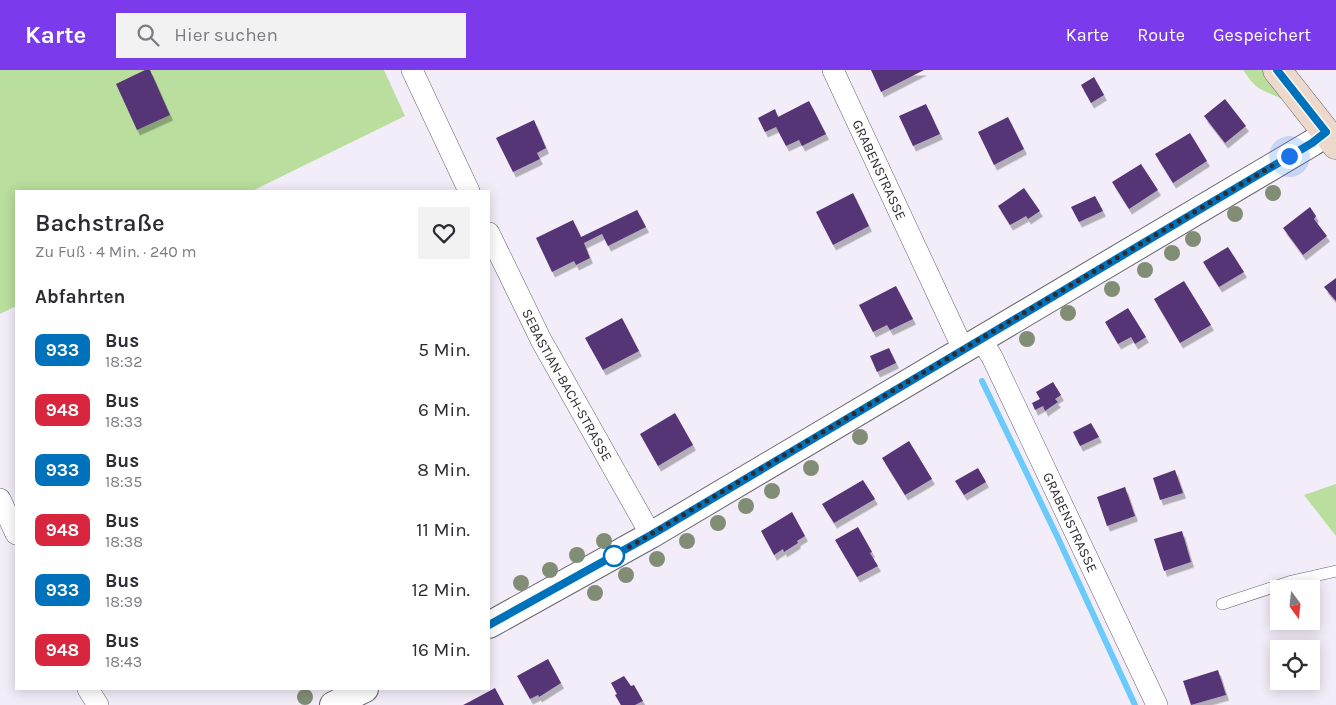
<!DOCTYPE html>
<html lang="de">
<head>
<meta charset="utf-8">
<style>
  body { margin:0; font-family:Karla,sans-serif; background:#f2f2f3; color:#2b2b33; height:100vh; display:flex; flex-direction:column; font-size:19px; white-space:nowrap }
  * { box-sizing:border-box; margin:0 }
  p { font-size:16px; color:#7c7c81 }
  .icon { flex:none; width:28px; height:28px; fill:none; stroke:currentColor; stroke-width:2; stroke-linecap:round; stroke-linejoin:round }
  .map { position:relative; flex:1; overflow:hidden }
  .side { position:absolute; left:15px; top:120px; width:475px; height:500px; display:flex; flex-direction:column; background:#fff; border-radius:0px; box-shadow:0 2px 12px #0003 }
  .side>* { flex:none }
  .badge { padding:0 10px; border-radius:8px; font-size:18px; line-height:32px }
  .needle { width:32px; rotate:165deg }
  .buttons { position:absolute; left:1270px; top:510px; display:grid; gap:10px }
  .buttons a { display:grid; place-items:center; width:50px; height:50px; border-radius:0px; background:#fff; box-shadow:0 2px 12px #0003; font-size:25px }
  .you { position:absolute; width:25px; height:25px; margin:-12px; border:4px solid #fff; border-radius:50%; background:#1a73e8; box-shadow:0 0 0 8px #1a73e833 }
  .map>.badge { position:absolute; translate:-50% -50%; box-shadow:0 0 0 2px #fff }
  h2 { padding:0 20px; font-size:19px; line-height:45px }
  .round { display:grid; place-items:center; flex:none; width:52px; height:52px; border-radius:0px; background:#f2f2f3 }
  .summary { display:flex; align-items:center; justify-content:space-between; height:85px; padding:0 20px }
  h1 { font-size:24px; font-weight:600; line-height:38px }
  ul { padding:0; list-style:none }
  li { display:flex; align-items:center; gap:15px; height:60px; padding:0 20px }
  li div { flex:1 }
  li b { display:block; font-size:19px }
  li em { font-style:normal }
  li .badge { min-width:55px; font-weight:700; text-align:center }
  header { display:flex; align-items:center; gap:30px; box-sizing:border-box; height:70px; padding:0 25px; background:#7c3aed; color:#fff }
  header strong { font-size:24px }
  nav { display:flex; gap:28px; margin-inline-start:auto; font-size:18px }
  .search { width:350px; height:45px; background:#f2f2f3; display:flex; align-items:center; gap:12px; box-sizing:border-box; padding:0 18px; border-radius:0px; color:#7c7c81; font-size:19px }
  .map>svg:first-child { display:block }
  .green { fill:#bade9e }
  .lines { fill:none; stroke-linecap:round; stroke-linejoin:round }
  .stream { stroke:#6acbfa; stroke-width:6 }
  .building { fill:#563477; filter:url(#shadow) }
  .service-casing { stroke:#68646e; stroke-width:12 }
  .minor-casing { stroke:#68646e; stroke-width:22 }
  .tertiary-casing { stroke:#68646e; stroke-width:28 }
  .secondary-casing { stroke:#68646e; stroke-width:29 }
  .service { stroke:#fff; stroke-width:11 }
  .minor { stroke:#fff; stroke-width:21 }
  .tertiary { stroke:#fff; stroke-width:26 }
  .secondary { stroke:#ecd9cb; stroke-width:28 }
  .tree { fill:#828d75 }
  .line-casing { stroke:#fff; stroke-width:11 }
  .line { stroke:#0072bc; stroke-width:8 }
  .walk { stroke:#2f2d32; stroke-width:5; stroke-dasharray:0 9 }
  .stop-dot { fill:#fff; stroke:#0072bc; stroke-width:2.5 }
  .labels { text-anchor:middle; stroke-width:5; stroke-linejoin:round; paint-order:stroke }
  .street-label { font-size:14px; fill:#2f2d32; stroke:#fff }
</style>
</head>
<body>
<header>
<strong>Karte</strong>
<div class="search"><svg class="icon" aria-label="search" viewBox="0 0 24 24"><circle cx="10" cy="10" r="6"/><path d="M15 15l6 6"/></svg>Hier suchen</div>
<nav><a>Karte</a><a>Route</a><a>Gespeichert</a></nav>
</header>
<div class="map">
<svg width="1336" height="635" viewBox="0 0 1336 635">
  <defs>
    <filter id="shadow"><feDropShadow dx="3" dy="5.5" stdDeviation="0" flood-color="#0004"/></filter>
  </defs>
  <rect width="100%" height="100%" fill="#f3edfa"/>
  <g class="green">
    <polygon points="0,0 384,0 405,46 252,121 16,121 16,236 0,244"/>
    <path d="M1243,0H1263L1290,32L1288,34C1279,25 1266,24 1256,16C1251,12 1247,5 1243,0Z"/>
    <polygon points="1336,414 1336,466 1304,425"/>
  </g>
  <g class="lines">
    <polyline class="stream" points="982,311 1058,468 1135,635"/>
  </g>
  <g class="building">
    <polygon points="145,0 150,0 170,45 137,60 116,14"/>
    <polygon points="871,0 924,0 881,22"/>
    <polygon points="1094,7 1104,25 1091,33 1081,15"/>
    <polygon points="1225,29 1246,56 1225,73 1204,46"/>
    <polygon points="809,31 826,64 802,76 799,70 786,76 776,57 765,62 758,48 775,39 778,47"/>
    <polygon points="926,34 940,64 913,76 899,46"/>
    <polygon points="1008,47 1024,79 994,95 978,62"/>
    <polygon points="534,50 546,78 537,83 540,89 513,102 496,68"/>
    <polygon points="1190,63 1207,91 1173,113 1155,84"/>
    <polygon points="1141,94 1158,120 1129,139 1112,112"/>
    <polygon points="1024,118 1040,141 1028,149 1026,146 1010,155 998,136"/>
    <polygon points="853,123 869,156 833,175 816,142"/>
    <polygon points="1095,126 1103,141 1079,152 1071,137"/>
    <polygon points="1310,137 1316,146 1314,149 1327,166 1303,185 1283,158"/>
    <polygon points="637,140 646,157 608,176 602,164 584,173 590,188 576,195 574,191 552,202 536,168 573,150 581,167"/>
    <polygon points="1228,177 1244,202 1219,217 1203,192"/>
    <polygon points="1336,208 1336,231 1324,217"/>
    <polygon points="1184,211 1211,255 1180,273 1154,229"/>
    <polygon points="896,216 913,249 890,260 887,255 873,262 859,235"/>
    <polygon points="1128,238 1146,267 1135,274 1131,267 1118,274 1105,252"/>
    <polygon points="622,248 639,281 603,300 585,268"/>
    <polygon points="889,278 896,293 877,302 870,286"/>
    <polygon points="1053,312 1061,325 1055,329 1058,332 1045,341 1043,336 1035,340 1032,333 1040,329 1036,322"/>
    <polygon points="675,343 693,375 658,396 640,364"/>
    <polygon points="1091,353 1099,367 1080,376 1073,362"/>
    <polygon points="909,371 932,409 905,425 882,388"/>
    <polygon points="978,398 986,412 964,425 955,411"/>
    <polygon points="1175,400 1183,423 1160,430 1153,408"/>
    <polygon points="863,410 875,429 834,453 822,434"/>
    <polygon points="1125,417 1135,446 1107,456 1097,427"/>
    <polygon points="792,442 805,466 797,471 798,473 784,482 783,479 774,485 761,461"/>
    <polygon points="858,457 872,482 870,483 878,496 857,507 835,470"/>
    <polygon points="1182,461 1191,492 1164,501 1154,469"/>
    <polygon points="548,589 561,613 539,627 538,625 530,629 517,606"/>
    <polygon points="1218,600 1226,625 1191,635 1183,611"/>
    <polygon points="624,606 631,616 634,615 643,631 635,635 621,635 615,625 617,624 611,613"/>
    <polygon points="495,618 504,635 463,635 469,632"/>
  </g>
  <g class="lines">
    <g class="service-casing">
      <polyline id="service" points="1222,534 1292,511 1336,501"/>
    </g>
    <g class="minor-casing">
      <g id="minor">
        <polyline points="412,0 469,121"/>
        <path id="s1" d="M833,0L958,268L965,279"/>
        <path id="s2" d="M489,163L541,270L651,465"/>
        <path id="s3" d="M981,269L992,287L1157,635"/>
        <polyline points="0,429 16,464"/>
        <polyline points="88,619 98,635"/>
      </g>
    </g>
    <g class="tertiary-casing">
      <g id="tertiary">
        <polyline points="489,555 651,465 1312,73 1327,63"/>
        <polyline points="333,635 365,619"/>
      </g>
    </g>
    <g class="secondary-casing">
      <polyline id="secondary" points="1277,0 1336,75"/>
    </g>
    <use href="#service" class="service"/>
    <use href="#minor" class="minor"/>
    <use href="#tertiary" class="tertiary"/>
    <use href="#secondary" class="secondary"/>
  </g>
  <g class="tree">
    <circle cx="1273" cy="123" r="8"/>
    <circle cx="1235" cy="144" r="8"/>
    <circle cx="1193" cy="169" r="8"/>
    <circle cx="1172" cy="183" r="8"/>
    <circle cx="1145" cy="200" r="8"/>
    <circle cx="1112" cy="219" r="8"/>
    <circle cx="1068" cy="243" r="8"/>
    <circle cx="1027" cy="269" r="8"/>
    <circle cx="860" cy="367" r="8"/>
    <circle cx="811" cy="398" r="8"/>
    <circle cx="772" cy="421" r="8"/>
    <circle cx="746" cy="436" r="8"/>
    <circle cx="718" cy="453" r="8"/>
    <circle cx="604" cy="471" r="8"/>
    <circle cx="687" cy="471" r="8"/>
    <circle cx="577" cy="485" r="8"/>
    <circle cx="657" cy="489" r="8"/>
    <circle cx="550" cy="500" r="8"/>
    <circle cx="626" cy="505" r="8"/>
    <circle cx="521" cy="513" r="8"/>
    <circle cx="595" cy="523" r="8"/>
    <circle cx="305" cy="627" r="8"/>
  </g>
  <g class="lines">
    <g class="line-casing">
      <polyline id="line" points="489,555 651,465 1312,73 1326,62 1277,0"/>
    </g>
    <use href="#line" class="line"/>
    <polyline class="walk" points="614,486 1289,86"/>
  </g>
  <circle class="stop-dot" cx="614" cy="486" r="10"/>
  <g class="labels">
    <g class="street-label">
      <text dy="5" stroke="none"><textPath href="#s1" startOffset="110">GRABENSTRASSE</textPath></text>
      <text dy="5" stroke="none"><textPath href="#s2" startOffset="171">SEBASTIAN-BACH-STRASSE</textPath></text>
      <text dy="5" stroke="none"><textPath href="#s3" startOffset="204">GRABENSTRASSE</textPath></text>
    </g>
  </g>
</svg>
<div class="buttons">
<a><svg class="needle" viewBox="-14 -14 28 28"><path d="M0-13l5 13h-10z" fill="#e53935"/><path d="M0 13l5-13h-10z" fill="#7c7c81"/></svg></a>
<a><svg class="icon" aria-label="locate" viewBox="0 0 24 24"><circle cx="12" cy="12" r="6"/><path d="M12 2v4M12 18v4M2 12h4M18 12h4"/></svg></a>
</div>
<div class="you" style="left:1289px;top:86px"></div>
<section class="side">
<div class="summary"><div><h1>Bachstraße</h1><p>Zu Fuß · 4 Min. · 240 m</p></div><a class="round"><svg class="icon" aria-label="heart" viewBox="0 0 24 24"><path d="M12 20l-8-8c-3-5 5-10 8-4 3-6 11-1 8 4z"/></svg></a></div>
<h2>Abfahrten</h2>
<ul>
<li><span class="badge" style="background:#0072bc;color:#fff">933</span><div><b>Bus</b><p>18:32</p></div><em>5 Min.</em></li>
<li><span class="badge" style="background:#d7263d;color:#fff">948</span><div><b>Bus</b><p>18:33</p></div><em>6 Min.</em></li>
<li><span class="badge" style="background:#0072bc;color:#fff">933</span><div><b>Bus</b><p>18:35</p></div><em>8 Min.</em></li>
<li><span class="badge" style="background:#d7263d;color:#fff">948</span><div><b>Bus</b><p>18:38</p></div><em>11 Min.</em></li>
<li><span class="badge" style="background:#0072bc;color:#fff">933</span><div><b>Bus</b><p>18:39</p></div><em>12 Min.</em></li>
<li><span class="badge" style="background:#d7263d;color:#fff">948</span><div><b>Bus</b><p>18:43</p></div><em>16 Min.</em></li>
</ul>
</section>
</div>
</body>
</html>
